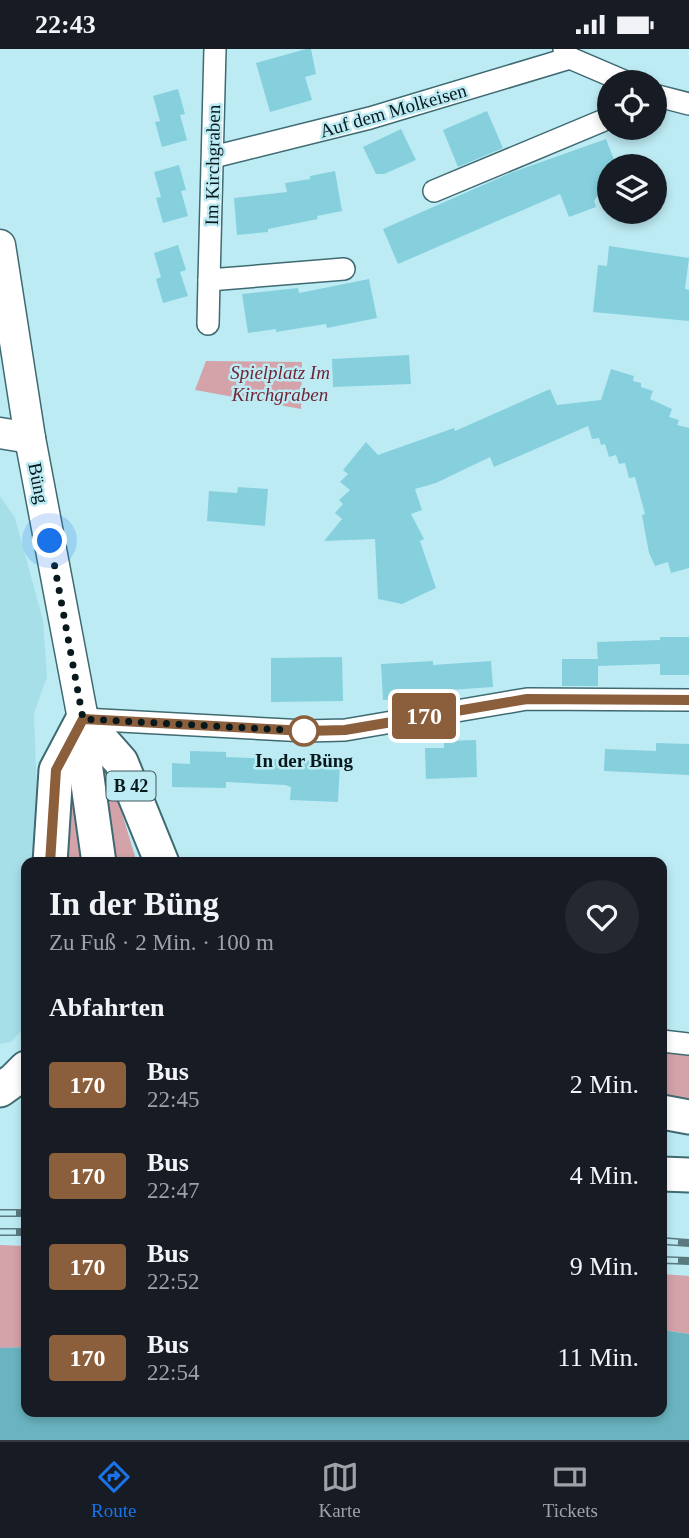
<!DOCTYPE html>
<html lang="de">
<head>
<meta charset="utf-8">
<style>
  body { margin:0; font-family:Georgia,serif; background:#242831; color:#f1f3f6; height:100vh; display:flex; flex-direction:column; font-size:26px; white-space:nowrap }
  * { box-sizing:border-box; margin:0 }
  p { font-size:23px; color:#9ea1a6 }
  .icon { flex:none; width:38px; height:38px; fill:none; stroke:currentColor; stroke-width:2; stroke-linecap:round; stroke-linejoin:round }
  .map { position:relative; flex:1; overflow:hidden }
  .details { position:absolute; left:21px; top:808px; width:646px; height:560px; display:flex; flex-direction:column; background:#171b24; border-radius:14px; box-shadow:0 4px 10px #0003 }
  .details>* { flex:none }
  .badge { padding:0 14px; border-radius:5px; font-size:24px; line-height:46px }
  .buttons { position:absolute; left:597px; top:21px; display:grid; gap:14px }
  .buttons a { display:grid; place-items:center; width:70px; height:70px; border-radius:50%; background:#171b24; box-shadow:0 4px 10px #0003; font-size:35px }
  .you { position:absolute; width:35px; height:35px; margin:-18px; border:5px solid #fff; border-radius:50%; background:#1a73e8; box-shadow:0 0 0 10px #1a73e833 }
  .map>.badge { position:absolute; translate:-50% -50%; box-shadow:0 0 0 4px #fff }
  h2 { padding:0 28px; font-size:26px; line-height:63px }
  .round { display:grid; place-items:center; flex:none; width:74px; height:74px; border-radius:37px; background:#242831 }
  .overview { display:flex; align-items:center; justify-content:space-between; height:119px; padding:0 28px }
  h1 { font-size:33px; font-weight:700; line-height:52px }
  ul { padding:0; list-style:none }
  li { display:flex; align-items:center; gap:21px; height:91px; padding:0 28px }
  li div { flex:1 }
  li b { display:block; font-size:26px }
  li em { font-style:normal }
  li .badge { min-width:77px; font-weight:700; text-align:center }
  .status { display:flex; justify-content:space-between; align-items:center; height:49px; padding:0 35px; background:#171b24; direction:ltr }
  .status svg { height:19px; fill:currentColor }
  .tabs { display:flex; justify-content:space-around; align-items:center; height:98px; border-top:2px solid #363941; background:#171b24; font-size:19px; color:#9ea1a6 }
  .tabs a { display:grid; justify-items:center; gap:4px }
  .tabs .selected { color:#1a73e8 }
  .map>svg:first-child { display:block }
  .built { fill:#a7dfe9 }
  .green { fill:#d4a2a9 }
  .water { fill:#6ab4c1 }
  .building { fill:#86d0de }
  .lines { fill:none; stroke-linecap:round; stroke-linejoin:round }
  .street-casing { stroke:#3f6a72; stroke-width:24 }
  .secondary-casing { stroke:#3f6a72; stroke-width:33 }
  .primary-casing { stroke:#3f6a72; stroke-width:37 }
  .street { stroke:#fff; stroke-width:21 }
  .secondary { stroke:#fff; stroke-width:30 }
  .primary { stroke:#fff; stroke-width:33 }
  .rail-casing { stroke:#5b7a80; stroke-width:8 }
  .rail { stroke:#bdebf4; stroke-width:5; stroke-dasharray:16; stroke-linecap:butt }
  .line-casing { stroke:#fff; stroke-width:16 }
  .line { stroke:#8b5e3c; stroke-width:10 }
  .walk { stroke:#07191c; stroke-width:7; stroke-dasharray:0 12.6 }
  .stop-dot { fill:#fff; stroke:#8b5e3c; stroke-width:3.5 }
  .labels { text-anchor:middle; stroke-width:5; stroke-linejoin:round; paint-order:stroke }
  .shield { fill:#bdebf4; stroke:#3e585d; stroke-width:2 }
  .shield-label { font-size:18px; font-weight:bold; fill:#07191c }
  .street-label { font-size:19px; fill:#07191c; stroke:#bdebf4 }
  .park-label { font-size:19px; font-style:italic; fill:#702536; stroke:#bdebf4 }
  .stop-label { font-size:19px; font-weight:bold; fill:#07191c; stroke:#bdebf4 }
</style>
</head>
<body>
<div class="status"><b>22:43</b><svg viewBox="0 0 49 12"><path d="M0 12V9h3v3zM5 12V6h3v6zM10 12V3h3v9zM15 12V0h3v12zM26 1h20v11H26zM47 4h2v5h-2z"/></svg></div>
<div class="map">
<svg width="689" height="1391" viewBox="0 0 689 1391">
  <rect width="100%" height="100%" fill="#bdebf4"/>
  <polygon class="built" points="0,447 15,469 43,571 47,628 34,664 37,747 36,814 26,814 26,946 23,980 11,993 0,995"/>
  <g class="green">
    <polygon points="206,312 302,313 301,360 195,341"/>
    <polygon points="107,715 137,814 117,814 100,718"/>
    <polygon points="75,724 85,814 65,814 65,728"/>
    <polygon points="662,1003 689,1007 689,1051 662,1047"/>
    <polygon points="0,1196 26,1197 26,1298 0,1299"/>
    <polygon points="662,1225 689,1227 689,1285 662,1281"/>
  </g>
  <polygon class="water" points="662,1281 689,1285 689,1391 0,1391 0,1299 26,1298 26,1363 662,1363"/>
  <g class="building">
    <polygon points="306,0 311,0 316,25 305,28 312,51 270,63 256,14"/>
    <polygon points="178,40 185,65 180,66 187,91 162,98 155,73 160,72 153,47"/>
    <polygon points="487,62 503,99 458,118 443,81"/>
    <polygon points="401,80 416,111 384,125 376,125 363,98"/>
    <polygon points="606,90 616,116 609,117 609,128 594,152 596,158 569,168 560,145 398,215 383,180 513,123"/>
    <polygon points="179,116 186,141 181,142 188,167 163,174 156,149 161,148 154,123"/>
    <polygon points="335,122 342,162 317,167 318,170 268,180 268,183 237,186 234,149 287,143 285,134 310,130 310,127"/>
    <polygon points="178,196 186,221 180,223 188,247 163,254 156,230 161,228 154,204"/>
    <polygon points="609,197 689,209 685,240 689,241 689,272 593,263 598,216 607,217"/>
    <polygon points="369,230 377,269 327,279 326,275 276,283 276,280 248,284 242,245 298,239 299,244"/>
    <polygon points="409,306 411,335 333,338 332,310"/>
    <polygon points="611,320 634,327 633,332 641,334 641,338 653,342 650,350 672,360 669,368 679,371 677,376 689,379 689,519 671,524 668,513 655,517 649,504 642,466 645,465 635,428 629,429 625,414 619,415 616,406 609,408 605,395 601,396 599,389 592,390 588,377 494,418 490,408 436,434 415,440 422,461 411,465 424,490 420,492 436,539 402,555 378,550 375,490 324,492 342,470 335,464 343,455 339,451 350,441 340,433 348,425 343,421 366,393 378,406 454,379 455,382 550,340 557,356 601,351"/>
    <polygon points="238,438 268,440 265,477 207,472 209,442 237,444"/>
    <polygon points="660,588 689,588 689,626 660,626 660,615 598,617 597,593 660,591"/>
    <polygon points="342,608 343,652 271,653 271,609"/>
    <rect x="562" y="610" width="36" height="27"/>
    <polygon points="433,612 433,616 491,612 493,638 435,642 435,648 383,651 381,615"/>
    <polygon points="476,691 477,728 426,730 425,699 444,699 444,692"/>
    <polygon points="656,694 689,695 689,726 604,722 605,700 656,702"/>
    <polygon points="190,702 226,703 226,708 340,713 338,753 290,751 291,738 285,736 226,733 226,739 172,738 172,714 190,715"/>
  </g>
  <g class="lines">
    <g class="street-casing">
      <g id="street">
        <polyline points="215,0 209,231 344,220"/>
        <polyline points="564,0 570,9 626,33"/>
        <polyline points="654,46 689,55"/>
        <polyline points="213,108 370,69 570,9"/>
        <polyline points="434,142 609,69"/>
        <polyline points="208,275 209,231"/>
        <polyline points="83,670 306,682 345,681 527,650 689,651"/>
        <polyline points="662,992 689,995"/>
      </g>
    </g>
    <g class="secondary-casing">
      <g id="secondary">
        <polyline points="0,196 30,389 83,670"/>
        <polyline points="0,384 30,389"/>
      </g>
    </g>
    <g class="primary-casing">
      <g id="primary">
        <polyline points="83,670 121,713 162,814"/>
        <polyline points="83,670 86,721 99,814"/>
        <polyline points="50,814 56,721 83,670"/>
        <polyline points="0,1041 14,1031 26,1019"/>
        <polyline points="662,1063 689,1068"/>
        <polyline points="662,1125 689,1126"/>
      </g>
    </g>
    <use href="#street" class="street"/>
    <use href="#secondary" class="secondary"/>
    <use href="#primary" class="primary"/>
    <g class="rail-casing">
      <g id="rail">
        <polyline points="0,1164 26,1164"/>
        <polyline points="0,1183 26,1183"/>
        <polyline points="662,1192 689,1194"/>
        <polyline points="662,1211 689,1212"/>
      </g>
    </g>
    <use href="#rail" class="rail"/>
  </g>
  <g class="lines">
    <g class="line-casing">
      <polyline id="line" points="50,814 56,721 83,670 306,682 345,681 527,650 689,651"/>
    </g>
    <use href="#line" class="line"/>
    <polyline class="walk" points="50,492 83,670 306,682 304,682"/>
  </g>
  <circle class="stop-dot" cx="304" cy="682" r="14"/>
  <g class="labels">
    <rect class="shield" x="106.5" y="722.5" width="49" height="29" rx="5"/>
    <g class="shield-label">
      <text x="131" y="743">B 42</text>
    </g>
    <g class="street-label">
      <text transform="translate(393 61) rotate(-16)" y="7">Auf dem Molkeisen</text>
      <text transform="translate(212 116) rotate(-89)" y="7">Im Kirchgraben</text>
      <text transform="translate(39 434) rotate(79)" y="7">Büng</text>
    </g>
    <g class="park-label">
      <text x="280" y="330">Spielplatz Im<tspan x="280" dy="22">Kirchgraben</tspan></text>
    </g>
    <g class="stop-label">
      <text x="304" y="718">In der Büng</text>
    </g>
  </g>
</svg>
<div class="buttons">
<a><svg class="icon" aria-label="locate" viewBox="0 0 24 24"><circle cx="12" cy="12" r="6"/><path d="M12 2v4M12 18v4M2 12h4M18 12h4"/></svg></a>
<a><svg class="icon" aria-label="layers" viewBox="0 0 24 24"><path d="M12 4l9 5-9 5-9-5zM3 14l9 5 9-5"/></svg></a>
</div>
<div class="you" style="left:50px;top:492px"></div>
<b class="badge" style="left:424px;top:667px;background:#8b5e3c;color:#fff">170</b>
<section class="details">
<div class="overview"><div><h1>In der Büng</h1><p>Zu Fuß · 2 Min. · 100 m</p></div><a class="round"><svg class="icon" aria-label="heart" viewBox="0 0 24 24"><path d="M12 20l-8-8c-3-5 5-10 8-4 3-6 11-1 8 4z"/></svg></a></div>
<h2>Abfahrten</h2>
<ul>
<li><span class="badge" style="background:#8b5e3c;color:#fff">170</span><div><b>Bus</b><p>22:45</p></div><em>2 Min.</em></li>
<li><span class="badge" style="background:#8b5e3c;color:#fff">170</span><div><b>Bus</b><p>22:47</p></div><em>4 Min.</em></li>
<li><span class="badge" style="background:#8b5e3c;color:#fff">170</span><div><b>Bus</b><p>22:52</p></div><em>9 Min.</em></li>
<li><span class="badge" style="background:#8b5e3c;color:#fff">170</span><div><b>Bus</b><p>22:54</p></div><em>11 Min.</em></li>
</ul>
</section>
</div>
<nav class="tabs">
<a class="selected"><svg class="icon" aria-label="directions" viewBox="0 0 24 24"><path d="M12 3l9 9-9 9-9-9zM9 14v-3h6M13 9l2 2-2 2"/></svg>Route</a>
<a><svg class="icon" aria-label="map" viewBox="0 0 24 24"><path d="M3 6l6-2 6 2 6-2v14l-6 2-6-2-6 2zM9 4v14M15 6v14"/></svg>Karte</a>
<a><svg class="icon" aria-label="tickets" viewBox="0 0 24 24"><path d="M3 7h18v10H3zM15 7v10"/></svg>Tickets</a>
</nav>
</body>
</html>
